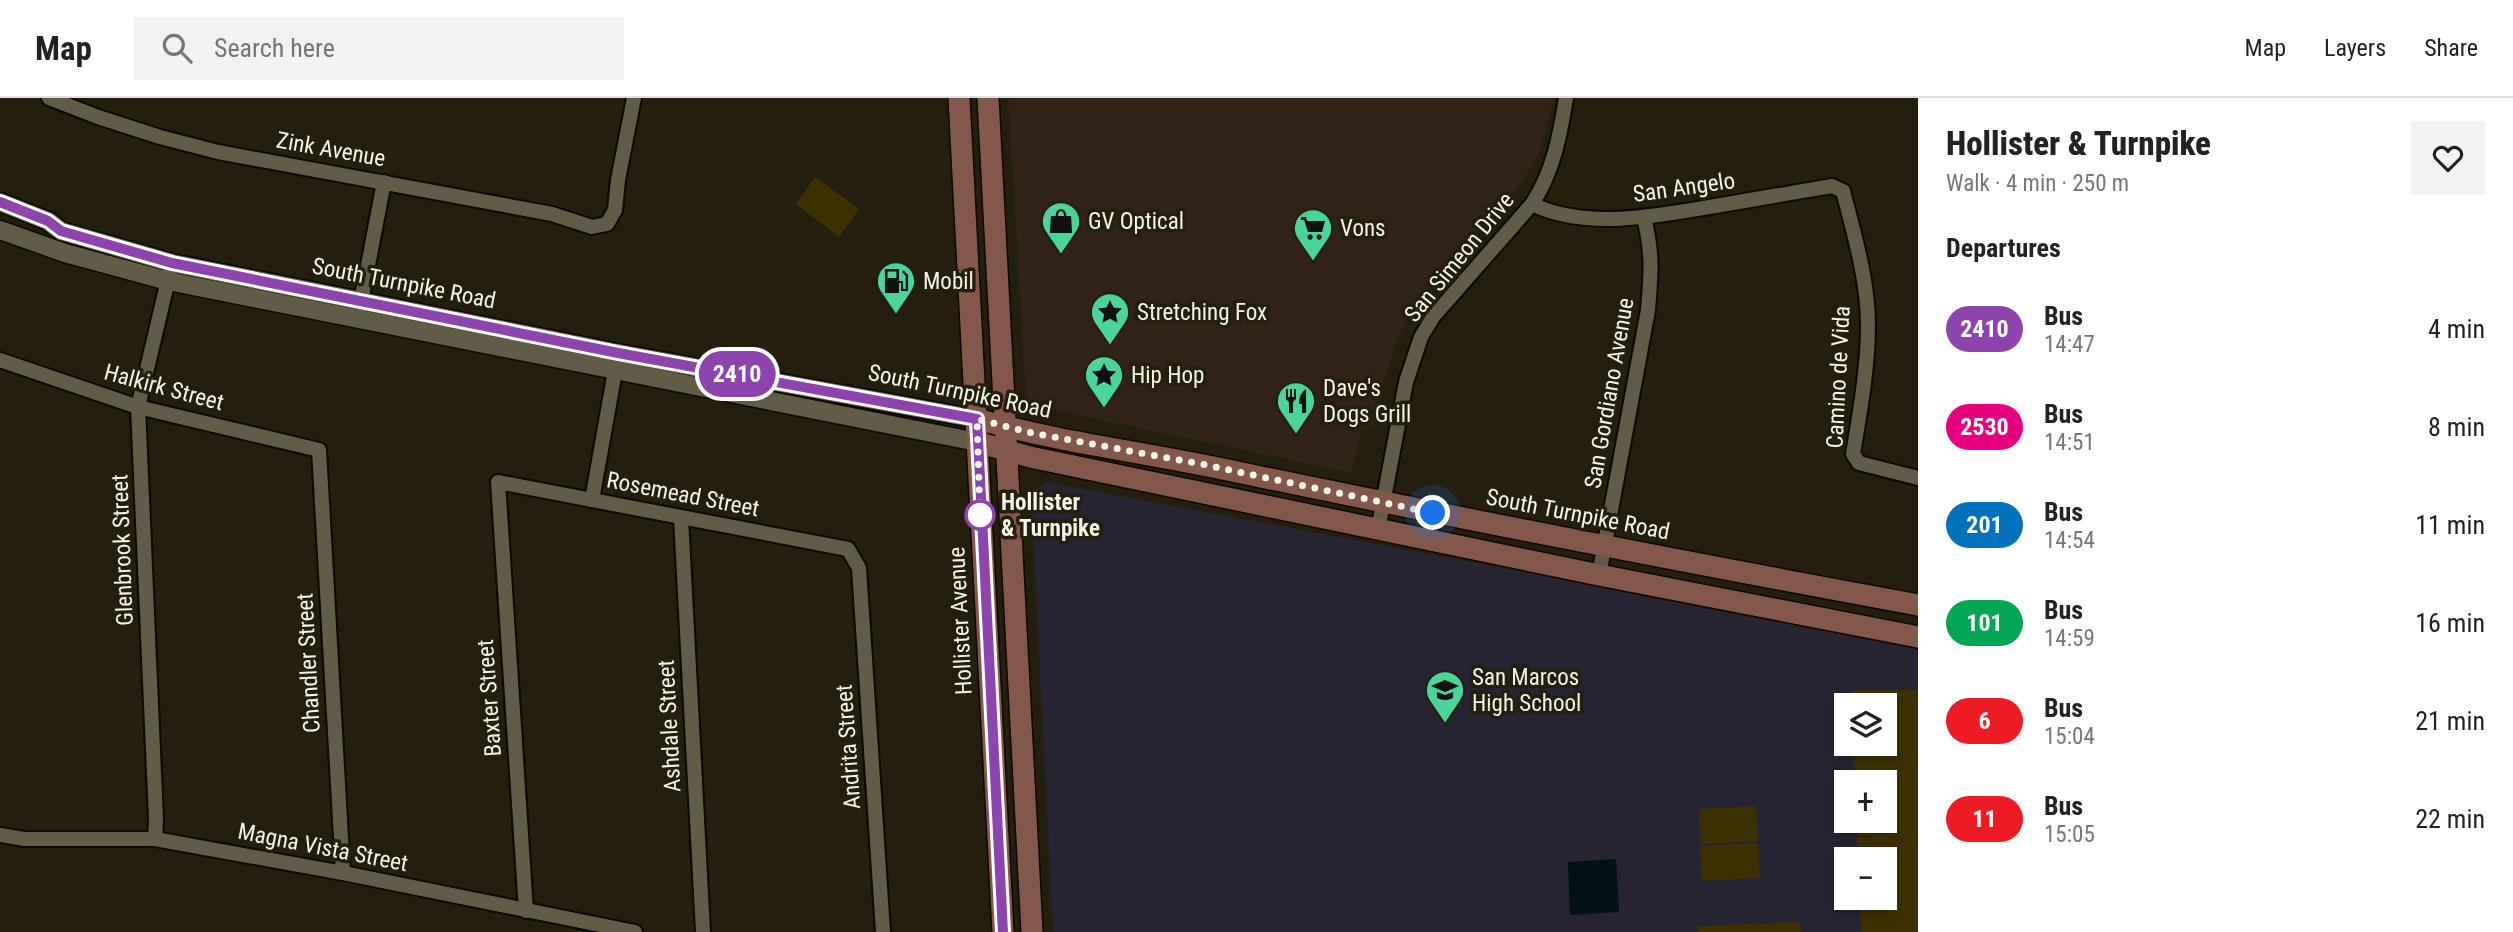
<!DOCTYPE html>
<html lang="en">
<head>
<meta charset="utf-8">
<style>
  body { margin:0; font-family:"Roboto Condensed",sans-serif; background:#f2f2f2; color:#222; height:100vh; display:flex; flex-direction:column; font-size:26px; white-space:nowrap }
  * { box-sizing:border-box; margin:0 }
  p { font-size:23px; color:#767676 }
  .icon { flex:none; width:38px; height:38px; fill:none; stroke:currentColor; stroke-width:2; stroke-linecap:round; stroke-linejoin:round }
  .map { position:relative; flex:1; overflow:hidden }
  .drawer { display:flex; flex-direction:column; background:#fff; width:595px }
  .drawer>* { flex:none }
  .badge { padding:0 14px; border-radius:23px; font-size:24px; line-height:46px }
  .tools { position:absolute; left:1834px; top:595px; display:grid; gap:14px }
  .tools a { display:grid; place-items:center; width:63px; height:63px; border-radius:0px; background:#fff; box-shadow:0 4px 10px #0003; font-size:35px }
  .you { position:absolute; width:35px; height:35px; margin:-18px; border:5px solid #fff; border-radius:50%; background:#1a73e8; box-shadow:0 0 0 10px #1a73e833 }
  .map>.badge { position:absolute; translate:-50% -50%; box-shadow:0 0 0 4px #fff }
  h2 { padding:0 28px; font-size:26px; line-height:63px }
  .round { display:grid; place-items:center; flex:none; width:74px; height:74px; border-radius:0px; background:#f2f2f2 }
  .headline { display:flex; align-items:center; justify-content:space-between; height:119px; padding:0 28px }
  h1 { font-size:33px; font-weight:800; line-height:52px }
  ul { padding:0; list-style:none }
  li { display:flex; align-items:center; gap:21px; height:98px; padding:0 28px }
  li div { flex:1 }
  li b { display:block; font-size:26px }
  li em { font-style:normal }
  li .badge { min-width:77px; font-weight:700; text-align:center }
  header { display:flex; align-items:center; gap:42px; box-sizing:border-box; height:98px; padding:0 35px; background:#fff; border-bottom:2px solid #e0e0e0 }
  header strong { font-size:33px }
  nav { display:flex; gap:38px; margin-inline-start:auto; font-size:24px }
  .search { width:490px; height:63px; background:#f2f2f2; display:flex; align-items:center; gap:18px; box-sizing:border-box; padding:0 24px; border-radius:0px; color:#767676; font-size:26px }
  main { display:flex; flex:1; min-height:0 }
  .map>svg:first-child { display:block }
  .commercial { fill:#302216 }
  .education { fill:#262333; fill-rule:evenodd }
  .green { fill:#3d3102 }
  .water { fill:#041115 }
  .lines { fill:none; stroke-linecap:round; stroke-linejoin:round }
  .minor-casing { stroke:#0d0800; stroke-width:18 }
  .tertiary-casing { stroke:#0d0800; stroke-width:21 }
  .secondary-casing { stroke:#0d0800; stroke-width:24 }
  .minor { stroke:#615c48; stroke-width:14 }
  .tertiary { stroke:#615c48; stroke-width:18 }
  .secondary { stroke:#84574b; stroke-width:21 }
  .line-casing { stroke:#fff; stroke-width:16 }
  .line { stroke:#8e44ad; stroke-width:10 }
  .walk { stroke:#f6f3e8; stroke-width:7; stroke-dasharray:0 12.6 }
  .stop-dot { fill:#fff; stroke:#8e44ad; stroke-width:3.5 }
  .labels { text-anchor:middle; stroke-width:7; stroke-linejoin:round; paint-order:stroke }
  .street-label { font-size:23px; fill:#f6f3e8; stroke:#231e0d }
  .poi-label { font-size:23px; fill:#f6f3e8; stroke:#231e0d; text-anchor:start }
  .stop-label { font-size:23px; font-weight:bold; fill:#f6f3e8; stroke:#231e0d; text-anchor:start }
</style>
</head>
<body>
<header>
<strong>Map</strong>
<div class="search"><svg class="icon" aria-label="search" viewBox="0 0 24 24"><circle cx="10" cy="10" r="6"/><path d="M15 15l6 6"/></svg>Search here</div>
<nav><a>Map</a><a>Layers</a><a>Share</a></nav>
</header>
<main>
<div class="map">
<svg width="1918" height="834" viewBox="0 0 1918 834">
  <rect width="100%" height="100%" fill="#231e0d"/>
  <polygon class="commercial" points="1008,0 1554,0 1540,53 1523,83 1428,191 1409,219 1395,247 1382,292 1380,294 1373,327 1361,333 1352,375 1034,308 1026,300"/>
  <path class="education" d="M1046,384L1585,485L1918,552V834H1053L1031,396ZM1846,607H1885V646H1846ZM1846,684H1885V723H1846ZM1846,761H1885V800H1846Z"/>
  <g class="green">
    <polygon points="815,79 859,111 839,139 796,106"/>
    <polygon points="1852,592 1918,592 1918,834 1861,834 1859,800 1885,800 1885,761 1858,761 1857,723 1885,723 1885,684 1855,684 1854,646 1885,646 1885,607 1852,607"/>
    <polygon points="1756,708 1758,743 1701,746 1699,711"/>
    <polygon points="1758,745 1760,780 1702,783 1700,748"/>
    <polygon points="1800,824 1801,834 1698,834 1698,828"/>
  </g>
  <polygon class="water" points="1616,761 1619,814 1570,817 1568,764"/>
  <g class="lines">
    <g class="minor-casing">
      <g id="minor">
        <polyline points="49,0 98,19 160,39 218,54 552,116 592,129 607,126 615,112 618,82 634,0"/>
        <path d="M1532,106C1586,133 1664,117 1721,107C1758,101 1795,94 1832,88L1843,93C1854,136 1868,182 1868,227C1868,270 1860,313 1853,356L1859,365L1918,380"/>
        <polyline points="359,214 384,84"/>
        <polyline points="0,262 138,309 319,352 343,775"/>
        <polyline points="592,402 617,262"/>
        <polyline points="681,420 703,834"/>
        <path d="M1378,432L1406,284L1421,239L1433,219L1532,106C1553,74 1560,38 1566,0"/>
        <path d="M1599,477L1648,212C1651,177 1653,155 1644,120"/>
        <polyline points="0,737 24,741 155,741 343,775 635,834"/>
        <polyline points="155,741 156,721 138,309 172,165"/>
        <polyline points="526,813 498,384 848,451 859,470 883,834"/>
      </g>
    </g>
    <g class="tertiary-casing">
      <g id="tertiary">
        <polyline points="0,104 48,123 61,133 172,165 618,255 977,321"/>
        <polyline points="0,132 65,155 168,183 977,344"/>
      </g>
    </g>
    <g class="secondary-casing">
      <g id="secondary">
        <polyline points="959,0 1003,834"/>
        <polyline points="988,0 1032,834"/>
        <path d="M977,321C1062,345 1150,355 1237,374C1463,421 1690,465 1918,507"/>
        <polyline points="977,344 1030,359 1599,477 1918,539"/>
      </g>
    </g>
    <use href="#minor" class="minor"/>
    <use href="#tertiary" class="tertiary"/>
    <use href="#secondary" class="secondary"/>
  </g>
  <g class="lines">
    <g class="line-casing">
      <polyline id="line" points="0,104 48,123 61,133 172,165 618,255 977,321 1003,834"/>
    </g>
    <use href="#line" class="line"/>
    <polyline class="walk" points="980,417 977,321 1032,335 1201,366 1433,415"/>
  </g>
  <defs>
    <g id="shop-pin" transform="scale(2.0125)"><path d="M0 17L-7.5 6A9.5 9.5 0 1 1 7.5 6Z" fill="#4ad49c" stroke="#231e0d"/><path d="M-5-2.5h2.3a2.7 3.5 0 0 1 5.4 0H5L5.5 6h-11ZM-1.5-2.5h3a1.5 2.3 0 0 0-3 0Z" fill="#111"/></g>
    <g id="supermarket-pin" transform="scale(2.0125)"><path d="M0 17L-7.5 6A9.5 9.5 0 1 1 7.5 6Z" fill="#4ad49c" stroke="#231e0d"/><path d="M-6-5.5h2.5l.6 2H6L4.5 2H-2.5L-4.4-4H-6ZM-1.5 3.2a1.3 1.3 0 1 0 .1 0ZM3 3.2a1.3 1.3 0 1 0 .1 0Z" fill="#111"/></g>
    <g id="fuel-pin" transform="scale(2.0125)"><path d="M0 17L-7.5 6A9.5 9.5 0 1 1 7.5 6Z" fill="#4ad49c" stroke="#231e0d"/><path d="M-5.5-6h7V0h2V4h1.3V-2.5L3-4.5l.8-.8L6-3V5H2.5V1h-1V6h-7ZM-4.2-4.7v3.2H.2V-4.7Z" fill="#111"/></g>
    <g id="sight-pin" transform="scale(2.0125)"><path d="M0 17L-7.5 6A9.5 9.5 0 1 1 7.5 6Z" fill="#4ad49c" stroke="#231e0d"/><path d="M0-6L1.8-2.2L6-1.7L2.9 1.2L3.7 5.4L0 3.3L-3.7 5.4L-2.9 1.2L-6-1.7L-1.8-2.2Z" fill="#111"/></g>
    <g id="restaurant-pin" transform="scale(2.0125)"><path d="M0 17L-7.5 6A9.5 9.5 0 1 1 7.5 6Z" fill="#4ad49c" stroke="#231e0d"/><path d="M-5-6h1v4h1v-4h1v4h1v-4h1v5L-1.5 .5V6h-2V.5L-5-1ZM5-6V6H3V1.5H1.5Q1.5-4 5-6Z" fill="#111"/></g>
    <g id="school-pin" transform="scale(2.0125)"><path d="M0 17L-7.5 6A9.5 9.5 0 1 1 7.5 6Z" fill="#4ad49c" stroke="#231e0d"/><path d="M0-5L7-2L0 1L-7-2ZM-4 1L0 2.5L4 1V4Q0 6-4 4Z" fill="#111"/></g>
  </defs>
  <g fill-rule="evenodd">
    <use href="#shop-pin" x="1061" y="123"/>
    <use href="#supermarket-pin" x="1313" y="130"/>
    <use href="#fuel-pin" x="896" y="183"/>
    <use href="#sight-pin" x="1110" y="214"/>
    <use href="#sight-pin" x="1104" y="277"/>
    <use href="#restaurant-pin" x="1296" y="303"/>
    <use href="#school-pin" x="1445" y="592"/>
  </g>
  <circle class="stop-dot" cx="980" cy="417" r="14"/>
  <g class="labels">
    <g class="street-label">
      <text transform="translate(331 51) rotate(10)" y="8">Zink Avenue</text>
      <text transform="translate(1684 89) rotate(-8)" y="8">San Angelo</text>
      <text transform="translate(1459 159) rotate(-51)" y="8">San Simeon Drive</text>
      <text transform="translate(404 185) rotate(11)" y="8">South Turnpike Road</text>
      <text transform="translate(1838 279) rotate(-87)" y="8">Camino de Vida</text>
      <text transform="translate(164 289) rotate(15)" y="8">Halkirk Street</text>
      <text transform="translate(960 293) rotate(12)" y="8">South Turnpike Road</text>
      <text transform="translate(1609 295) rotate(-80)" y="8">San Gordiano Avenue</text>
      <text transform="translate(683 396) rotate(11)" y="8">Rosemead Street</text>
      <text transform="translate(1578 416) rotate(11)" y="8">South Turnpike Road</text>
      <text transform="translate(122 452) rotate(-92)" y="8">Glenbrook Street</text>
      <text transform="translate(960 523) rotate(-93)" y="8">Hollister Avenue</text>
      <text transform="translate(308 565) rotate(-93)" y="8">Chandler Street</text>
      <text transform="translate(489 600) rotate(-94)" y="8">Baxter Street</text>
      <text transform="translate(669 628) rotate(-93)" y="8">Ashdale Street</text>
      <text transform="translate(848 649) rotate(-94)" y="8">Andrita Street</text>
      <text transform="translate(323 749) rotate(11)" y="8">Magna Vista Street</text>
    </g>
    <g class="poi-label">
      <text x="1088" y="131">GV Optical</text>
      <text x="1340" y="138">Vons</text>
      <text x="923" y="191">Mobil</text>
      <text x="1137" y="222">Stretching Fox</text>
      <text x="1131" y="285">Hip Hop</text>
      <text x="1323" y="298">Dave's<tspan x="1323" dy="26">Dogs Grill</tspan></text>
      <text x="1472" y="587">San Marcos<tspan x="1472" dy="26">High School</tspan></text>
    </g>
    <g class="stop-label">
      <text x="1001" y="412">Hollister<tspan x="1001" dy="26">&amp; Turnpike</tspan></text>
    </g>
  </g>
</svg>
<div class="tools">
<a><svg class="icon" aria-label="layers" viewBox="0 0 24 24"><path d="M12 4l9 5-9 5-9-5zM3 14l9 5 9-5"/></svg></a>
<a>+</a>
<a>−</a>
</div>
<div class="you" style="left:1433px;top:415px"></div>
<b class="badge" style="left:737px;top:276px;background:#8e44ad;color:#fff">2410</b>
</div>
<section class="drawer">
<div class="headline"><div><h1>Hollister &amp; Turnpike</h1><p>Walk · 4 min · 250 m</p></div><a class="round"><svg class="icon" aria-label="heart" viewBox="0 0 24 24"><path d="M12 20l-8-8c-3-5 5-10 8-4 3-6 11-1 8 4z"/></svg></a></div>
<h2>Departures</h2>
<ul>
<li><span class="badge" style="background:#8e44ad;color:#fff">2410</span><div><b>Bus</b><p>14:47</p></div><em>4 min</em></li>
<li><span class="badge" style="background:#e6007e;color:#fff">2530</span><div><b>Bus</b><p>14:51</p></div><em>8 min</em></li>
<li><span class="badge" style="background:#0072bc;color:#fff">201</span><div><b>Bus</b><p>14:54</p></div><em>11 min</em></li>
<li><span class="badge" style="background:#00a651;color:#fff">101</span><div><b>Bus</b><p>14:59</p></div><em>16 min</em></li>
<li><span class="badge" style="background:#ed1c24;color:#fff">6</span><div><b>Bus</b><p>15:04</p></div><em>21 min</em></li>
<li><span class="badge" style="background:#ed1c24;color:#fff">11</span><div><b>Bus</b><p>15:05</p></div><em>22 min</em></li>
</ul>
</section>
</main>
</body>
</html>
